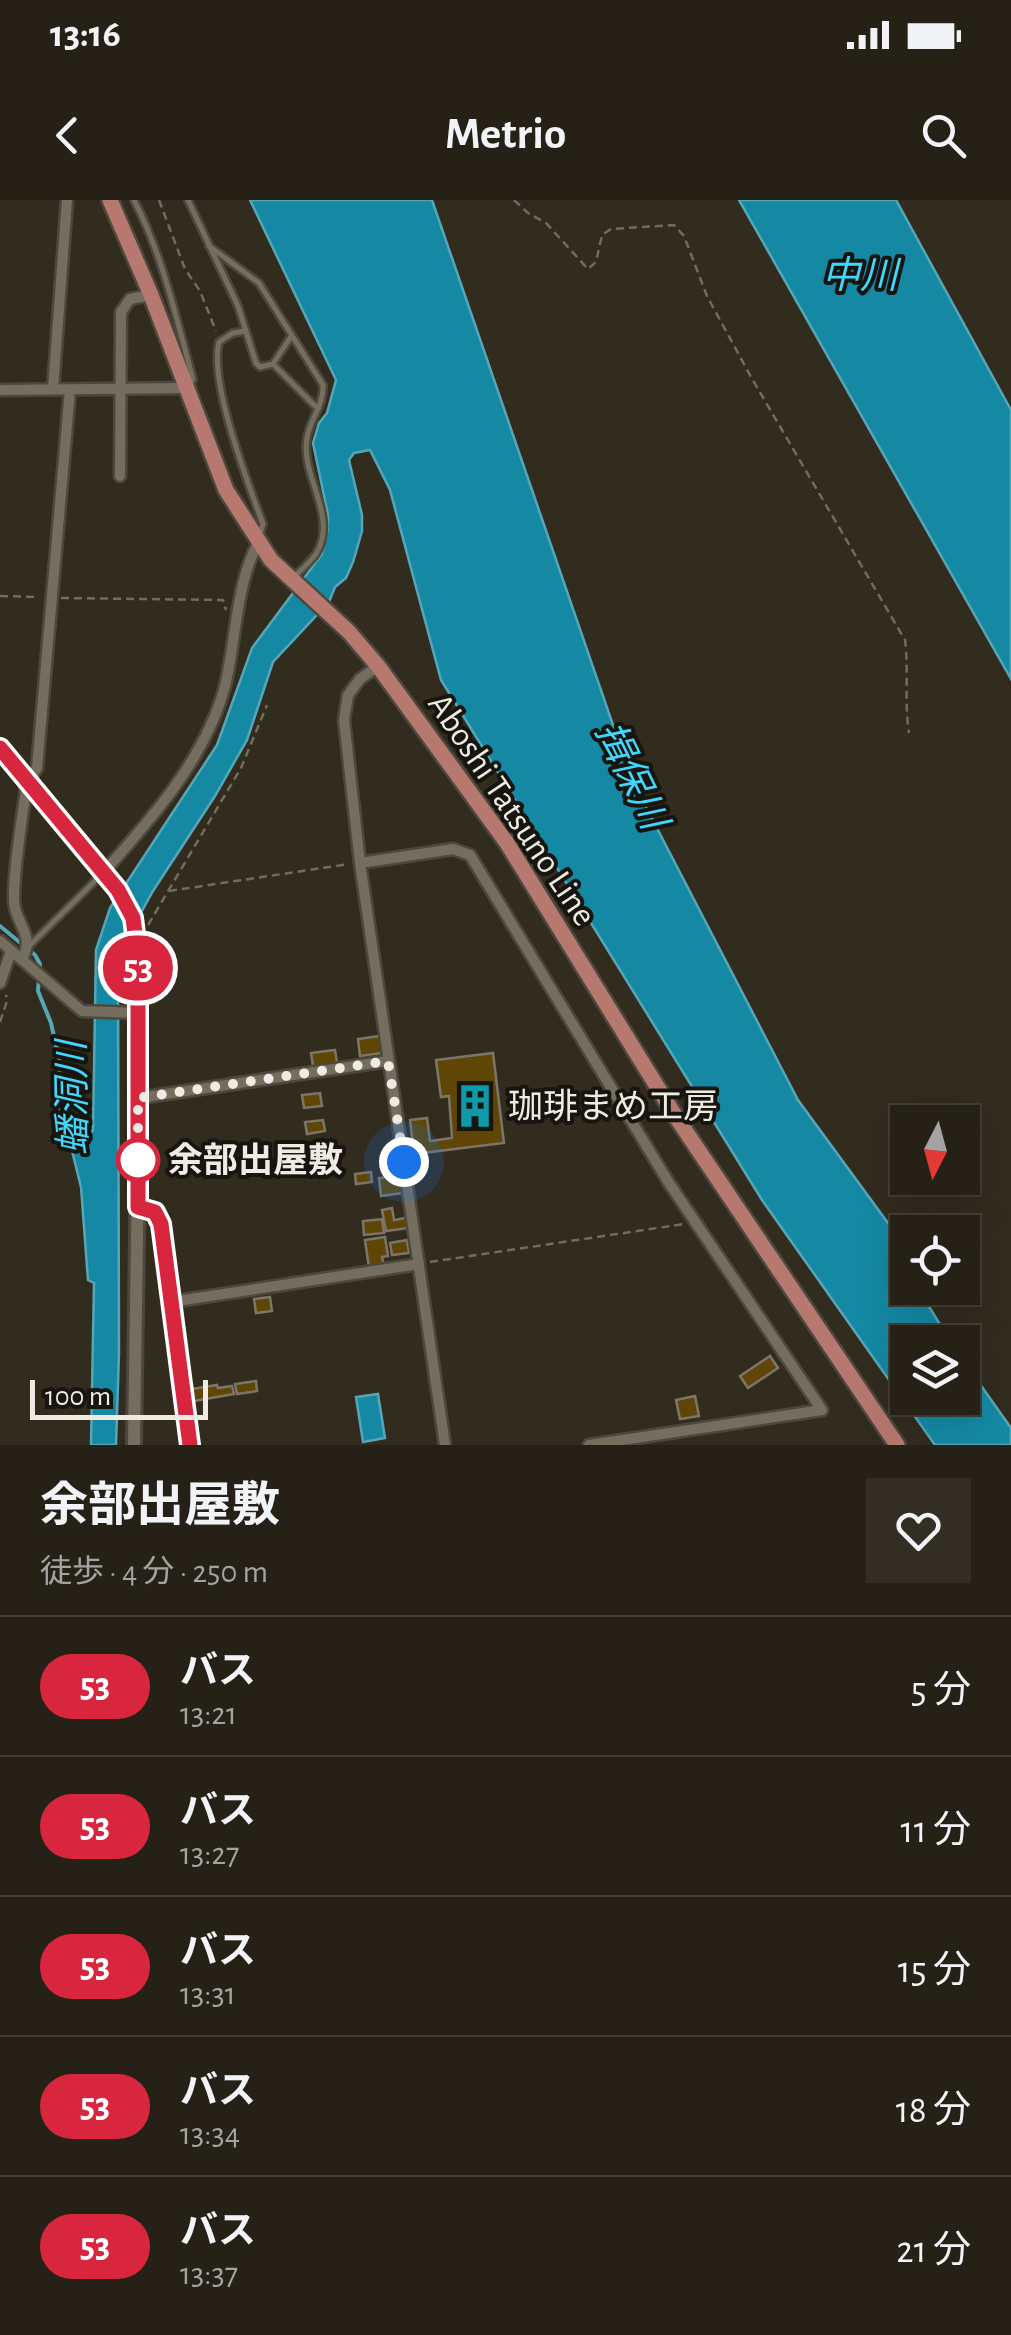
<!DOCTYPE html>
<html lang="ja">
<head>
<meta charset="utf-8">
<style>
  body { margin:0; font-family:"Alegreya Sans","Noto Sans JP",sans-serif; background:#322e24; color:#f1f3f6; height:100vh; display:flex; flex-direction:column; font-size:38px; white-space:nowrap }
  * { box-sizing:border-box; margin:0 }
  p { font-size:32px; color:#a4a3a1 }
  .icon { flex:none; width:55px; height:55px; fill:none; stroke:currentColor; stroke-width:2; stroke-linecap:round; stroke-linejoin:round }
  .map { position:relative; height:1245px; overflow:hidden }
  .sheet { display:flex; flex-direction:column; background:#262117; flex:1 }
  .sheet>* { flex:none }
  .badge { padding:0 20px; border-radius:32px; font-size:35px; line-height:65px }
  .needle { width:65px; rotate:186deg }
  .buttons { position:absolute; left:890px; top:905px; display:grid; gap:20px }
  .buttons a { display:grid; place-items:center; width:90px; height:90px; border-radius:0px; background:#262117; box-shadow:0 10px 40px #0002,0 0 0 2px #423e36; font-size:50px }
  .scale { position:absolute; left:30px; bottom:25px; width:178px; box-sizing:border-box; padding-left:10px; border:5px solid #efebe3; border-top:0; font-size:28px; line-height:35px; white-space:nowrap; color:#efebe3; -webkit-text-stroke:8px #17150f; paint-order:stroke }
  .you { position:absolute; width:50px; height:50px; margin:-25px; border:8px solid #fff; border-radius:50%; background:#1a73e8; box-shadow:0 0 0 15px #1a73e833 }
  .map>.badge { position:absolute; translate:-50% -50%; box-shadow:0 0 0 5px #fff }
  .round { display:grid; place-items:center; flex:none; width:105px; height:105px; border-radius:0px; background:#322e24 }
  .headline { display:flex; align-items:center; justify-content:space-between; height:170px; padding:0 40px }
  h1 { font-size:48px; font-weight:700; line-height:75px }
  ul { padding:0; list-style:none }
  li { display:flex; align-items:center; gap:30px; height:140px; padding:0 40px; border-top:2px solid #423e36 }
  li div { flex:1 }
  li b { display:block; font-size:38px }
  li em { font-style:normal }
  li .badge { min-width:110px; font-weight:700; text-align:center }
  .status { display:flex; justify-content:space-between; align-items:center; height:70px; padding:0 50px; background:#262117; direction:ltr }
  .status svg { height:28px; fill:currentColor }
  header { display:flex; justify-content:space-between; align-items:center; height:130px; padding:0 40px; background:#262117; font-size:45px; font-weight:700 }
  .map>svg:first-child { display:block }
  .water { fill:#1589a4; stroke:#56a6b7; stroke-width:2.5 }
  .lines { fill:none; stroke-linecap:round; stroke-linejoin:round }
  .stream { stroke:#56a6b7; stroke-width:4 }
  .building { fill:#5f4606; stroke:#7d7668; stroke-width:2.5 }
  .service-casing { stroke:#4d483d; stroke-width:10 }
  .minor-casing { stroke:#4d483d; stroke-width:15 }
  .tertiary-casing { stroke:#4d483d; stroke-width:18 }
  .primary-casing { stroke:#4d483d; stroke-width:20 }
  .path { stroke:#716c60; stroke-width:2.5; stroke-dasharray:8 5; stroke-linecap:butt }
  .service { stroke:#756e5f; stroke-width:5 }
  .minor { stroke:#756e5f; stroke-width:10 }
  .tertiary { stroke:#756e5f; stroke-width:12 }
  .primary { stroke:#b6786f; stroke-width:15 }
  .line-casing { stroke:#fff; stroke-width:22 }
  .line { stroke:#d7263d; stroke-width:15 }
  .walk { stroke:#efebe3; stroke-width:10; stroke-dasharray:0 18 }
  .stop-dot { fill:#fff; stroke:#d7263d; stroke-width:5 }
  .labels { text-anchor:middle; stroke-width:8; stroke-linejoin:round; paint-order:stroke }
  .street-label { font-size:35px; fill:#efebe3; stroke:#17150f }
  .poi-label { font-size:35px; fill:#efebe3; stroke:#17150f; text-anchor:start }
  .stop-label { font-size:35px; font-weight:bold; fill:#efebe3; stroke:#17150f; text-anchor:start }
  .water-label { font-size:38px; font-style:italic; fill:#43d6fd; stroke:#17150f }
</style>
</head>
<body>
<div class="status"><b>13:16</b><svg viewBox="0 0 49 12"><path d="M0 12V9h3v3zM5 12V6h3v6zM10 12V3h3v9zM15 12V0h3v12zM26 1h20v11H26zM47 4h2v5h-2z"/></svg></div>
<header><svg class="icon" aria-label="back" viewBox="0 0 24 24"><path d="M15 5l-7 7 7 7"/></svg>Metrio<svg class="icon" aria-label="search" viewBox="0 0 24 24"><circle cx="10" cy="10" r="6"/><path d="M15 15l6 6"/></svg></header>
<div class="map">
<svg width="1011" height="1245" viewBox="0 0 1011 1245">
  <rect width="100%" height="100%" fill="#322c1f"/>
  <g class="water">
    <polygon points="250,0 432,0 632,580 798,900 907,1049 908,1088 936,1088 942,1096 923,1097 951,1142 908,1142 908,1198 962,1198 963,1160 1011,1228 1011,1245 935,1245 762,1000 441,480 390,290 370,250 354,253 349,260 362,315 362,331 353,362 346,378 335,387 329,402 273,462 247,540 215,596 153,691 122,747 118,764 119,1153 116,1245 91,1245 94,1083 88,1080 81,987 72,951 93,930 96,750 110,708 217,545 252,448 322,354 328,329 328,315 313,243 319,223 327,213 336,180"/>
    <polygon points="739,0 896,0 1011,210 1011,479"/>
    <polygon points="378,1194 385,1238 363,1242 356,1197"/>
  </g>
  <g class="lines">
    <polyline class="stream" points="0,726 35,755 40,764 38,791 51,823 60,863 57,923 79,945"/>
  </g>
  <g class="building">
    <polygon points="380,836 382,853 360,856 358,839"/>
    <polygon points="335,850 337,863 313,866 311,853"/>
    <polygon points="493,853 504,943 414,954 410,920 427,918 430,941 452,938 449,896 441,897 436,860"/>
    <polygon points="320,893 322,906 304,908 302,895"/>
    <polygon points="323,920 325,931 307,934 305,922"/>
    <polygon points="371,972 372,982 356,984 355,974"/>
    <polygon points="400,976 403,993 381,996 379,978"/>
    <polygon points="392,1008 394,1020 406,1018 408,1028 386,1031 382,1010"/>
    <polygon points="382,1019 384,1033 364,1035 363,1021"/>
    <polygon points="385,1037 388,1056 382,1057 384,1066 369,1068 365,1040"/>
    <polygon points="407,1040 409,1053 392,1055 390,1043"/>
    <polygon points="270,1097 272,1111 256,1113 254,1099"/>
    <polygon points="770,1156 778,1168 748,1188 740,1176"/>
    <polygon points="256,1181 257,1191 237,1194 235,1184"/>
    <polygon points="217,1185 218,1188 232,1186 234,1194 194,1201 192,1189"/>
    <polygon points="695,1196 699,1216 680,1219 676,1200"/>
  </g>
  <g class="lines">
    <g class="service-casing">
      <g id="service">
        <path d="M134,0C163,56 176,118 193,179L189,186"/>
        <polyline points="188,0 238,106 256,163 260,167 273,164 318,209"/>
        <path d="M209,46L259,83L323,185C324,205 310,219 307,238C300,276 339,316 316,354C310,362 301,370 294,377"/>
        <path d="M246,131L233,133L219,142C209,183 248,283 263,324L259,337"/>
        <polyline points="273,164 290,138"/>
        <polyline points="28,747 101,675"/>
      </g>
    </g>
    <g class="minor-casing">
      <g id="minor">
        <polyline points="53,189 67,0"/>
        <polyline points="0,190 187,188"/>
        <polyline points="120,276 121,112 130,99 151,95"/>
        <polyline points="378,466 360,479 348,495 344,520 360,663 445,1245"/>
        <polyline points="360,663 453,649 470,655 669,983 822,1210 589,1245"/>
        <path d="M103,673C152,618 206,558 225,486C236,441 236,383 258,343"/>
        <polyline points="0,741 82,811 138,813"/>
        <path d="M22,759C34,738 20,728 15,708C10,689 24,607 27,582L37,568L70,190"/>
        <polyline points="0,783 11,751"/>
        <polyline points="139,898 388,861"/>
        <polyline points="138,1007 155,1013 161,1024 190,1245"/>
        <polyline points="171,1102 419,1064"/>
      </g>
    </g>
    <g class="tertiary-casing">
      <polyline id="tertiary" points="0,549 118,690 136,730 139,898 134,1245"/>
    </g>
    <g class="primary-casing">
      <polyline id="primary" points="110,0 151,95 226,290 271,360 349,432 378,466 507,643 674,914 897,1245"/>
    </g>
    <g class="path">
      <polyline points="159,0 185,69 200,91 216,131"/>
      <path d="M514,0L528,13L546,23L588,69L596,62L602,35L611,29L674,25L684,36L707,96L751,177L905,440C909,472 904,502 909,533"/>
      <polyline points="0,396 38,397"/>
      <polyline points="61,398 223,400 226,410"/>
      <polyline points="169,691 349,664"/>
      <polyline points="148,725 241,568 267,505"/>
      <polyline points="0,822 7,801 6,795"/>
      <polyline points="430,1062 684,1024"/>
    </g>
    <use href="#service" class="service"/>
    <use href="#minor" class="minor"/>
    <use href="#tertiary" class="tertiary"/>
    <use href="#primary" class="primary"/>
  </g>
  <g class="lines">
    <g class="line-casing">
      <polyline id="line" points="0,548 118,690 133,718 138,757 138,1007 155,1012 161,1024 190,1245"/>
    </g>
    <use href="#line" class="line"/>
    <polyline class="walk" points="138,960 138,971 138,898 388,861 404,962"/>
  </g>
  <defs>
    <g id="building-bare" transform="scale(3.45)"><path d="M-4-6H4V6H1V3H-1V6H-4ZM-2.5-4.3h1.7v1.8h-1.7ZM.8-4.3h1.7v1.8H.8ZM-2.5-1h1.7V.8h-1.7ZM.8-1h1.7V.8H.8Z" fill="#0f9aa8" stroke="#17150f" stroke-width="2.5" paint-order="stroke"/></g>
  </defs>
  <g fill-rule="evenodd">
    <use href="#building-bare" x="475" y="906"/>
  </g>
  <circle class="stop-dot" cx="138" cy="960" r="20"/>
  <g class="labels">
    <g class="street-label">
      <text transform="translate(513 609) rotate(56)" y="12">Aboshi Tatsuno Line</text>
    </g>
    <g class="poi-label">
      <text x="508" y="918">珈琲まめ工房</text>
    </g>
    <g class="stop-label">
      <text x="168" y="972">余部出屋敷</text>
    </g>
    <g class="water-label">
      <text x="860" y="88">中川</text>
      <text transform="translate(632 575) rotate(64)" y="13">揖保川</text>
      <text transform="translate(72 898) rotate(-91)" y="13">蟠洞川</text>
    </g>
  </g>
</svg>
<div class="buttons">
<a><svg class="needle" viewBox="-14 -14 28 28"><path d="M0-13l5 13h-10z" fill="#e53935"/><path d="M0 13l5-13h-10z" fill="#a4a3a1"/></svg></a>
<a><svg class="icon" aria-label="locate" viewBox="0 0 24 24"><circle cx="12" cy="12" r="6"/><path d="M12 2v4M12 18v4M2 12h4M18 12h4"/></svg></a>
<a><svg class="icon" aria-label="layers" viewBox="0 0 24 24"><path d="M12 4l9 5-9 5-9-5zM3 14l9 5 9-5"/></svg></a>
</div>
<div class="scale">100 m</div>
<div class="you" style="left:404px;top:962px"></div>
<b class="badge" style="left:138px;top:768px;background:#d7263d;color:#fff">53</b>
</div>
<section class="sheet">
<div class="headline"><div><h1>余部出屋敷</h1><p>徒歩 · 4 分 · 250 m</p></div><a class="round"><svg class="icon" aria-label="heart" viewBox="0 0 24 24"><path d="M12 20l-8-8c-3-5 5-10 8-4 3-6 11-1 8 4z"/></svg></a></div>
<ul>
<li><span class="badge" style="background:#d7263d;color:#fff">53</span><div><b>バス</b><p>13:21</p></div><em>5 分</em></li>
<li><span class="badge" style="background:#d7263d;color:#fff">53</span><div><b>バス</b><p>13:27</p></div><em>11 分</em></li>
<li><span class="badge" style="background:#d7263d;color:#fff">53</span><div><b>バス</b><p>13:31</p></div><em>15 分</em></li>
<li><span class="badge" style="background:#d7263d;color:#fff">53</span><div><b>バス</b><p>13:34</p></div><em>18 分</em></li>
<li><span class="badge" style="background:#d7263d;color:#fff">53</span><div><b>バス</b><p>13:37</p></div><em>21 分</em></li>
</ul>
</section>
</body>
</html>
